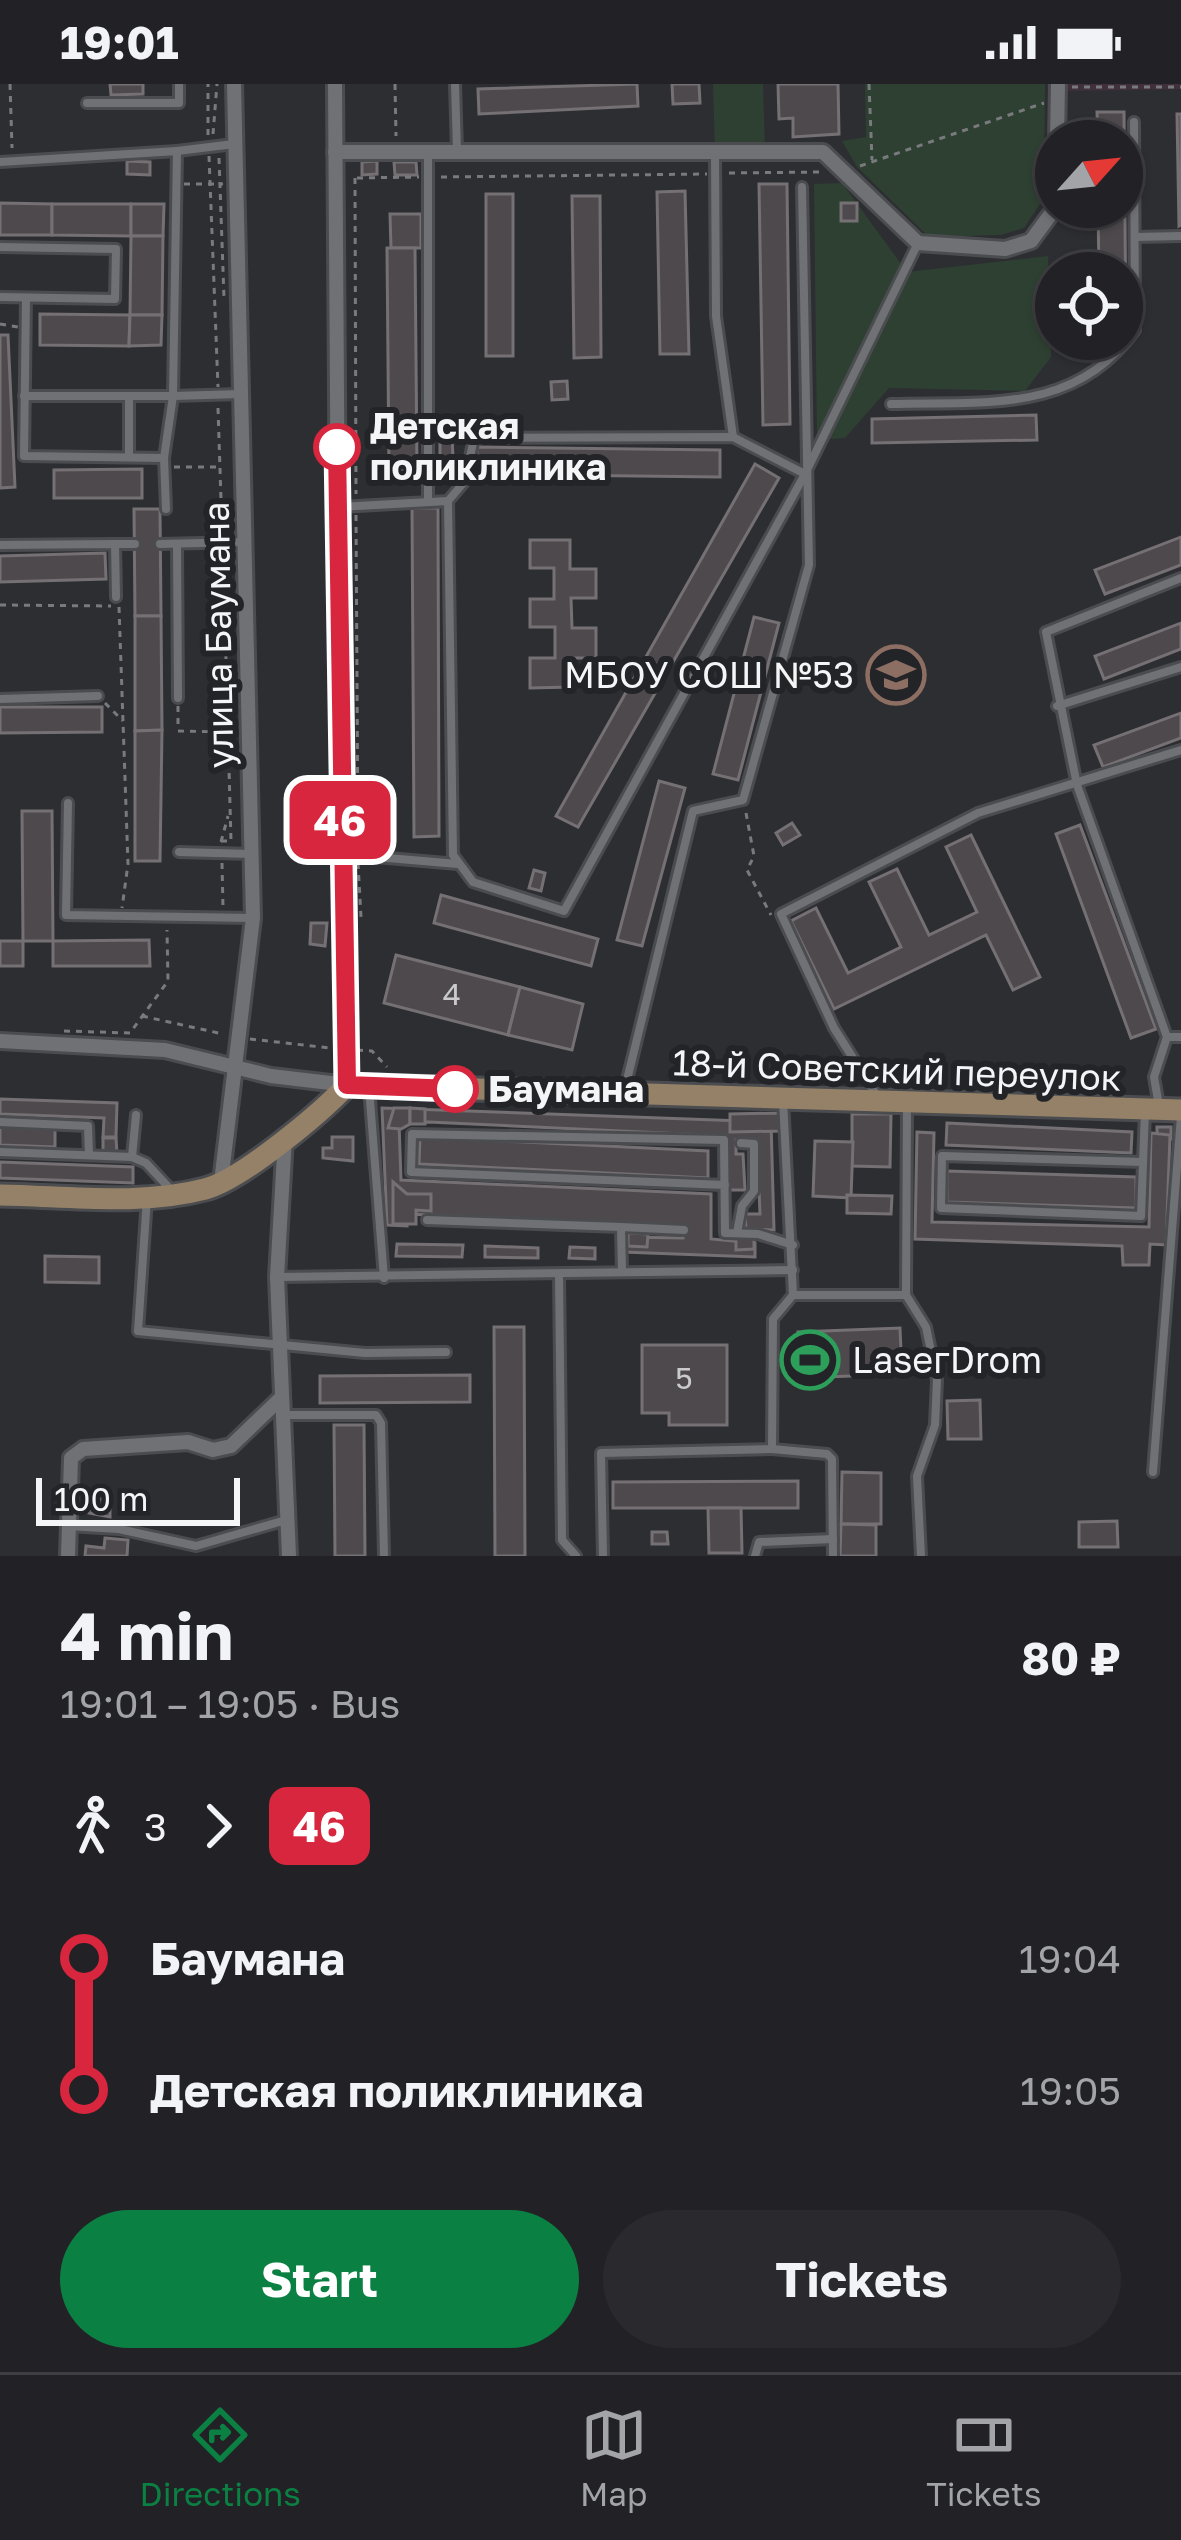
<!DOCTYPE html>
<html lang="en">
<head>
<meta charset="utf-8">
<style>
  body { margin:0; font-family:"Golos Text",sans-serif; background:#2a2a2e; color:#f1f3f6; height:100vh; display:flex; flex-direction:column; font-size:45px; white-space:nowrap }
  * { box-sizing:border-box; margin:0 }
  p { font-size:39px; color:#a2a4a7 }
  .icon { flex:none; width:66px; height:66px; fill:none; stroke:currentColor; stroke-width:2; stroke-linecap:round; stroke-linejoin:round }
  .map { position:relative; height:1472px; overflow:hidden }
  .drawer { display:flex; flex-direction:column; background:#222226; flex:1 }
  .drawer>* { flex:none }
  .badge { padding:0 24px; border-radius:18px; font-size:42px; line-height:78px }
  .needle { width:78px; rotate:63deg }
  .fabs { position:absolute; left:1035px; top:36px; display:grid; gap:24px }
  .fabs a { display:grid; place-items:center; width:108px; height:108px; border-radius:50%; background:#222226; box-shadow:0 3px 9px #0004,0 0 0 3px #3f3f43; font-size:60px }
  .scale { position:absolute; left:36px; bottom:30px; width:204px; box-sizing:border-box; padding-left:12px; border:6px solid #f4f5f7; border-top:0; font-size:33px; line-height:42px; white-space:nowrap; color:#f4f5f7; -webkit-text-stroke:9px #232428; paint-order:stroke }
  .map>.badge { position:absolute; translate:-50% -50%; box-shadow:0 0 0 6px #fff }
  .legs { display:flex; align-items:center; gap:18px; height:132px; padding:0 60px; font-size:39px }
  .legs p { margin-inline-start:auto }
  .head { display:flex; align-items:center; justify-content:space-between; height:204px; padding:0 60px }
  h1 { font-size:66px; font-weight:700; line-height:90px }
  .button { display:flex; gap:24px; margin-top:auto; padding:24px 60px }
  .button a { flex:1; height:138px; border-radius:72px; background:#0b8043; color:#fff; font-size:48px; font-weight:700; line-height:138px; text-align:center }
  .button a+a { background:#2a2a2e; color:#f1f3f6 }
  ul { padding:0 60px; list-style:none }
  li { display:flex; align-items:center; gap:42px; height:132px; font-size:45px }
  li i { display:grid; place-items:center; width:18px; height:100%; margin:0 15px; background:currentColor }
  li i::after { content:''; width:30px; height:30px; margin:-15px; border:9px solid; border-radius:50%; background:#222226 }
  li p { margin-inline-start:auto }
  li:first-child i { background:linear-gradient(#0000 50%,currentColor 0) }
  li:last-child i { background:linear-gradient(currentColor 50%,#0000 0) }
  .status { display:flex; justify-content:space-between; align-items:center; height:84px; padding:0 60px; background:#222226; direction:ltr }
  .status svg { height:33px; fill:currentColor }
  .tabs { display:flex; justify-content:space-around; align-items:center; height:168px; border-top:3px solid #3f3f43; background:#222226; font-size:33px; color:#a2a4a7 }
  .tabs a { display:grid; justify-items:center; gap:6px }
  .tabs .current { color:#0b8043 }
  .map>svg:first-child { display:block }
  .commercial { fill:#40303c }
  .green { fill:#2e4032 }
  .building { fill:#4e494c; stroke:#757073; stroke-width:3 }
  .lines { fill:none; stroke-linecap:round; stroke-linejoin:round }
  .lane-casing { stroke:#4b4c4f; stroke-width:14 }
  .street-casing { stroke:#4b4c4f; stroke-width:20 }
  .secondary-casing { stroke:#4b4c4f; stroke-width:27 }
  .path { stroke:#797a7d; stroke-width:3; stroke-dasharray:6 6; stroke-linecap:butt }
  .lane { stroke:#707175; stroke-width:8 }
  .street { stroke:#707175; stroke-width:14 }
  .secondary { stroke:#948167; stroke-width:21 }
  .line-1-casing { stroke:#fff; stroke-width:27 }
  .line-1 { stroke:#d7263d; stroke-width:18 }
  .stop-1-dot { fill:#fff; stroke:#d7263d; stroke-width:6 }
  .labels { text-anchor:middle; stroke-width:12; stroke-linejoin:round; paint-order:stroke }
  .number-label { font-size:30px; fill:#cacacc }
  .stop-label { font-size:36px; font-weight:bold; fill:#f4f5f7; stroke:#232428; text-anchor:start }
  .street-label { font-size:36px; fill:#f4f5f7; stroke:#232428 }
  .poi-label { font-size:36px; fill:#f4f5f7; stroke:#232428; text-anchor:end }
</style>
</head>
<body>
<div class="status"><b>19:01</b><svg viewBox="0 0 49 12"><path d="M0 12V9h3v3zM5 12V6h3v6zM10 12V3h3v9zM15 12V0h3v12zM26 1h20v11H26zM47 4h2v5h-2z"/></svg></div>
<div class="map">
<svg width="1181" height="1472" viewBox="0 0 1181 1472">
  <rect width="100%" height="100%" fill="#2d2e32"/>
  <polygon class="commercial" points="1067,0 1181,0 1181,5 1067,7"/>
  <g class="green">
    <polygon points="713,0 763,0 765,68 715,67"/>
    <polygon points="865,0 1045,0 1044,114 1024,144 1001,151 929,153 857,83 842,57 866,53"/>
    <polygon points="842,99 907,188 1048,172 1051,273 1025,307 889,304 845,354 817,356 814,100"/>
  </g>
  <g class="building">
    <polygon points="110,0 143,0 143,10 111,11"/>
    <polygon points="637,0 638,22 479,30 478,5"/>
    <polygon points="672,0 699,0 700,19 673,20"/>
    <polygon points="778,0 838,0 839,50 793,53 793,34 779,35"/>
    <polygon points="1097,28 1124,28 1126,245 1122,189 1099,189 1098,123 1122,123 1122,57 1098,57"/>
    <polygon points="1177,30 1181,30 1181,141 1179,142"/>
    <polygon points="127,77 150,78 150,91 127,90"/>
    <polygon points="377,77 377,90 362,91 362,78"/>
    <polygon points="394,78 416,78 417,91 395,91"/>
    <polygon points="759,100 787,100 790,340 763,341"/>
    <polygon points="685,107 689,270 660,270 657,108"/>
    <rect x="486" y="110" width="27" height="162"/>
    <polygon points="572,112 600,112 601,273 574,274"/>
    <polygon points="0,119 52,120 52,151 0,151"/>
    <rect x="841" y="119" width="16" height="18"/>
    <polygon points="52,120 131,120 131,152 52,151"/>
    <polygon points="131,120 164,120 163,152 131,152"/>
    <polygon points="390,130 421,130 421,164 391,164"/>
    <polygon points="131,152 163,152 162,231 130,231"/>
    <polygon points="387,164 415,164 417,386 389,386"/>
    <polygon points="40,230 130,231 129,262 40,261"/>
    <polygon points="130,231 162,231 161,261 129,262"/>
    <polygon points="0,251 8,251 15,403 0,404"/>
    <polygon points="567,297 568,315 552,316 551,298"/>
    <polygon points="1036,331 1037,356 872,359 872,335"/>
    <polygon points="452,352 453,374 440,374 440,353"/>
    <polygon points="477,363 720,366 720,393 476,390"/>
    <polygon points="755,380 779,394 578,743 556,732"/>
    <polygon points="142,385 142,414 54,414 54,386"/>
    <polygon points="412,424 438,424 439,752 414,753"/>
    <polygon points="134,425 160,425 161,532 135,532"/>
    <polygon points="1181,453 1181,481 1105,510 1095,486"/>
    <polygon points="530,456 570,456 570,485 596,485 596,514 571,514 572,544 596,544 596,574 572,574 572,603 530,604 530,574 555,574 555,543 530,543 530,515 554,515 554,484 530,484"/>
    <polygon points="105,469 106,495 0,498 0,472"/>
    <polygon points="135,532 161,532 162,646 135,647"/>
    <polygon points="754,533 779,539 738,696 713,690"/>
    <polygon points="1181,539 1181,565 1104,595 1095,572"/>
    <polygon points="0,623 102,623 102,648 0,649"/>
    <polygon points="1181,629 1181,654 1103,683 1094,661"/>
    <polygon points="162,646 160,777 135,777 135,647"/>
    <polygon points="659,697 685,704 642,862 617,856"/>
    <polygon points="22,727 52,727 53,857 23,857"/>
    <polygon points="792,739 800,751 783,761 776,749"/>
    <polygon points="1080,741 1156,945 1131,954 1056,750"/>
    <polygon points="971,751 1040,893 1013,906 986,851 834,925 791,837 816,824 848,889 901,863 869,798 897,785 929,851 977,828 946,763"/>
    <polygon points="534,786 545,789 541,807 529,804"/>
    <polygon points="441,811 598,855 591,882 434,839"/>
    <polygon points="311,839 327,839 325,862 310,860"/>
    <polygon points="149,856 150,882 53,882 53,857"/>
    <rect x="0" y="857" width="23" height="25"/>
    <polygon points="396,871 520,903 508,951 384,919"/>
    <polygon points="520,903 583,920 572,966 508,951"/>
    <polygon points="0,1015 117,1019 116,1053 103,1053 104,1034 0,1030"/>
    <polygon points="382,1024 771,1038 774,1146 746,1145 745,1130 760,1130 757,1056 736,1056 736,1070 743,1070 745,1106 725,1106 726,1052 428,1038 399,1039 401,1096 711,1110 711,1155 755,1159 755,1173 623,1168 622,1153 683,1154 683,1141 406,1130 407,1142 387,1141"/>
    <polygon points="394,1024 410,1024 410,1040 401,1045 388,1044"/>
    <polygon points="410,1024 425,1025 425,1040 410,1040"/>
    <polygon points="782,1029 783,1047 730,1048 730,1030"/>
    <polygon points="852,1030 891,1030 890,1083 852,1082"/>
    <polygon points="947,1039 1132,1048 1131,1069 946,1061"/>
    <polygon points="0,1043 55,1045 55,1063 0,1061"/>
    <polygon points="1157,1043 1171,1043 1171,1055 1157,1054"/>
    <polygon points="917,1048 934,1049 932,1138 1149,1143 1151,1049 1170,1051 1166,1161 1150,1160 1149,1181 1123,1181 1122,1162 915,1155"/>
    <polygon points="332,1053 353,1053 353,1077 323,1074 323,1064 332,1064"/>
    <polygon points="420,1053 708,1067 708,1094 419,1080"/>
    <polygon points="103,1054 116,1054 117,1069 103,1069"/>
    <polygon points="815,1057 853,1058 851,1114 813,1112"/>
    <polygon points="0,1078 133,1083 133,1099 0,1094"/>
    <polygon points="947,1087 1136,1093 1136,1124 947,1118"/>
    <polygon points="393,1098 407,1110 431,1110 431,1127 416,1126 416,1140 393,1140"/>
    <polygon points="847,1111 892,1112 891,1130 847,1129"/>
    <polygon points="628,1149 648,1150 647,1163 628,1162"/>
    <polygon points="736,1154 754,1154 754,1165 736,1166"/>
    <polygon points="397,1160 463,1161 462,1173 396,1172"/>
    <polygon points="485,1162 538,1164 538,1174 485,1173"/>
    <polygon points="570,1163 595,1164 595,1175 569,1174"/>
    <polygon points="45,1172 99,1173 99,1199 45,1198"/>
    <polygon points="494,1243 524,1243 525,1472 495,1472"/>
    <polygon points="900,1244 902,1290 800,1294 798,1248"/>
    <polygon points="642,1261 727,1261 727,1341 669,1341 669,1329 642,1329"/>
    <polygon points="470,1291 470,1318 320,1319 320,1292"/>
    <polygon points="980,1316 981,1355 948,1355 947,1317"/>
    <polygon points="334,1341 364,1341 365,1472 335,1472"/>
    <polygon points="842,1388 881,1389 881,1440 841,1440"/>
    <polygon points="798,1397 798,1424 613,1424 613,1398"/>
    <polygon points="90,1415 110,1415 110,1433 89,1429"/>
    <polygon points="708,1424 741,1424 742,1469 709,1469"/>
    <polygon points="1117,1437 1118,1463 1079,1463 1079,1438"/>
    <polygon points="841,1440 876,1441 876,1472 840,1472"/>
    <polygon points="652,1448 667,1448 668,1460 652,1460"/>
    <polygon points="105,1454 128,1456 127,1472 85,1472 86,1462 104,1464"/>
  </g>
  <g class="lines">
    <g class="lane-casing">
      <g id="lane">
        <polyline points="455,0 457,67"/>
        <polyline points="87,19 179,19 179,0"/>
        <polyline points="177,67 234,60"/>
        <polyline points="715,69 716,232 733,353"/>
        <polyline points="0,78 177,67 173,312 240,310"/>
        <polyline points="1135,153 1181,152"/>
        <polyline points="0,163 116,165 115,215 0,213"/>
        <polyline points="26,214 24,372 164,374"/>
        <polyline points="24,312 173,312 164,374 166,425"/>
        <path d="M891,320C983,317 1075,331 1135,246L1134,38"/>
        <polyline points="129,373 129,313"/>
        <polyline points="428,416 428,70"/>
        <polyline points="448,417 453,771 473,798 564,827 805,390 918,159"/>
        <polyline points="339,423 448,417 465,397 474,354 733,353 805,390"/>
        <polyline points="115,460 135,460"/>
        <polyline points="160,460 243,458"/>
        <polyline points="177,460 178,614"/>
        <polyline points="0,461 115,460 116,513"/>
        <polyline points="0,615 98,612"/>
        <polyline points="1057,622 1181,583"/>
        <polyline points="68,719 66,831 252,834"/>
        <polyline points="179,768 252,770"/>
        <polyline points="341,770 458,780"/>
        <polyline points="1167,953 1181,953"/>
        <polyline points="369,1004 384,1194"/>
        <polyline points="625,1004 693,727 743,716 809,481 802,103"/>
        <polyline points="877,1012 834,944 781,830 978,729 1181,666"/>
        <polyline points="783,1016 793,1211"/>
        <polyline points="907,1019 906,1211 926,1243 937,1296 935,1341 917,1392 921,1472"/>
        <polyline points="1159,1022 1154,993 1167,953 1077,701 1046,548 1181,494"/>
        <polyline points="0,1038 88,1042 89,1071"/>
        <polyline points="0,1068 132,1073 146,1079 172,1107"/>
        <polyline points="132,1073 136,1031"/>
        <polyline points="1143,1078 942,1072 941,1124 1141,1132 1145,1027"/>
        <polyline points="725,1101 411,1088 412,1050 724,1056 725,1149 758,1150 793,1161"/>
        <polyline points="147,1114 138,1247 365,1269 446,1268"/>
        <polyline points="427,1136 621,1143 622,1188"/>
        <polyline points="621,1143 684,1146"/>
        <polyline points="737,1149 742,1122 754,1107 754,1060 741,1059"/>
        <polyline points="559,1190 562,1456 576,1472"/>
        <polyline points="278,1193 793,1186"/>
        <polyline points="283,1331 376,1331 381,1339 384,1472"/>
        <polyline points="772,1365 827,1370 832,1375 833,1472"/>
        <polyline points="1153,1388 1181,1032"/>
        <polyline points="68,1442 119,1445 196,1462 286,1436"/>
        <polyline points="603,1472 601,1369 772,1365 773,1235 793,1211 906,1211"/>
        <polyline points="755,1472 759,1458 833,1455"/>
      </g>
    </g>
    <g class="street-casing">
      <g id="street">
        <polyline points="1057,57 1058,0"/>
        <polyline points="335,68 823,68 918,159 1005,165 1031,157 1056,123"/>
        <polyline points="0,957 165,966 271,992 347,1001 340,770 335,0"/>
        <polyline points="285,1054 277,1193 289,1472"/>
        <polyline points="221,1098 253,834 234,0"/>
        <polyline points="68,1472 71,1374 83,1365 188,1358 213,1366 231,1362 282,1313"/>
      </g>
    </g>
    <g class="secondary-casing">
      <path id="secondary" d="M0,1111C66,1112 140,1122 205,1105C241,1096 321,1029 347,1001L1181,1026"/>
    </g>
    <g class="path">
      <polyline points="10,0 12,64"/>
      <polyline points="395,0 396,52"/>
      <polyline points="869,0 872,76"/>
      <polyline points="1072,3 1181,3"/>
      <polyline points="213,50 217,0"/>
      <polyline points="208,51 208,0"/>
      <polyline points="209,72 218,303"/>
      <polyline points="219,74 224,214"/>
      <polyline points="860,82 1044,19"/>
      <polyline points="729,89 821,88"/>
      <polyline points="441,93 707,90"/>
      <polyline points="355,94 356,410"/>
      <polyline points="357,94 419,93"/>
      <polyline points="184,100 223,100"/>
      <polyline points="0,240 18,243"/>
      <polyline points="218,324 222,446"/>
      <polyline points="174,383 218,383"/>
      <polyline points="356,431 358,764"/>
      <polyline points="0,521 111,522"/>
      <polyline points="119,523 128,780 122,824"/>
      <polyline points="105,619 123,637"/>
      <polyline points="178,622 178,641"/>
      <polyline points="178,647 226,648"/>
      <polyline points="746,729 754,772 747,786 771,831"/>
      <polyline points="221,757 231,757 223,468"/>
      <polyline points="221,758 228,732"/>
      <polyline points="222,779 223,824"/>
      <polyline points="358,779 361,833"/>
      <polyline points="142,932 223,950"/>
      <polyline points="64,947 130,949 168,897 167,846"/>
      <polyline points="250,955 330,964"/>
      <polyline points="357,966 372,967 387,983"/>
    </g>
    <use href="#lane" class="lane"/>
    <use href="#street" class="street"/>
    <use href="#secondary" class="secondary"/>
  </g>
  <g class="lines">
    <g class="line-1-casing">
      <polyline id="line-1" points="337,363 347,1001 455,1005"/>
    </g>
    <use href="#line-1" class="line-1"/>
  </g>
  <defs>
    <g id="school-ring" transform="scale(3)"><circle r="9.5" fill="#232428" stroke="#8d6e63" stroke-width="1.5"/><path d="M0-5L7-2L0 1L-7-2ZM-4 1L0 2.5L4 1V4Q0 6-4 4Z" fill="#8d6e63"/></g>
    <g id="stadium-ring" transform="scale(3)"><circle r="9.5" fill="#232428" stroke="#2e9e5b" stroke-width="1.5"/><path d="M0-5a6.5 5 0 1 0 0 10a6.5 5 0 1 0 0-10ZM-3.5-1.8h7v3.6h-7Z" fill="#2e9e5b"/></g>
  </defs>
  <g fill-rule="evenodd">
    <use href="#school-ring" x="896" y="591"/>
    <use href="#stadium-ring" x="810" y="1276"/>
  </g>
  <g class="stop-1-dot">
    <circle cx="337" cy="363" r="21"/>
    <circle cx="455" cy="1005" r="21"/>
  </g>
  <g class="labels">
    <g class="number-label">
      <text x="452" y="921">4</text>
      <text x="684" y="1305">5</text>
    </g>
    <g class="stop-label">
      <text x="370" y="355">Детская<tspan x="370" dy="41">поликлиника</tspan></text>
      <text x="488" y="1018">Баумана</text>
    </g>
    <g class="street-label">
      <text transform="translate(218 551) rotate(-91)" y="13">улица Баумана</text>
      <text transform="translate(897 986) rotate(2)" y="13">18-й Советский переулок</text>
    </g>
    <g class="poi-label">
      <text x="854" y="604">МБОУ СОШ №53</text>
      <text x="852" y="1289" text-anchor="start">LaseгDrom</text>
    </g>
  </g>
</svg>
<div class="fabs">
<a><svg class="needle" viewBox="-14 -14 28 28"><path d="M0-13l5 13h-10z" fill="#e53935"/><path d="M0 13l5-13h-10z" fill="#a2a4a7"/></svg></a>
<a><svg class="icon" aria-label="locate" viewBox="0 0 24 24"><circle cx="12" cy="12" r="6"/><path d="M12 2v4M12 18v4M2 12h4M18 12h4"/></svg></a>
</div>
<div class="scale">100 m</div>
<b class="badge" style="left:340px;top:736px;background:#d7263d;color:#fff">46</b>
</div>
<section class="drawer">
<div class="head"><div><h1>4 min</h1><p>19:01 – 19:05 · Bus</p></div><b>80 ₽</b></div>
<div class="legs"><svg class="icon" aria-label="walk" viewBox="0 0 24 24"><circle cx="13" cy="4" r="2"/><path d="M13 8l-2 6 4 7M11 14l-3 7M7 12l3-4h3l4 4"/></svg>3<svg class="icon" aria-label="forward" viewBox="0 0 24 24"><path d="M9 5l7 7-7 7"/></svg><b class="badge" style="background:#d7263d;color:#fff">46</b></div>
<ul>
<li><i style="color:#d7263d"></i><b>Баумана</b><p>19:04</p></li>
<li><i style="color:#d7263d"></i><b>Детская поликлиника</b><p>19:05</p></li>
</ul>
<div class="button"><a>Start</a><a>Tickets</a></div>
</section>
<nav class="tabs">
<a class="current"><svg class="icon" aria-label="directions" viewBox="0 0 24 24"><path d="M12 3l9 9-9 9-9-9zM9 14v-3h6M13 9l2 2-2 2"/></svg>Directions</a>
<a><svg class="icon" aria-label="map" viewBox="0 0 24 24"><path d="M3 6l6-2 6 2 6-2v14l-6 2-6-2-6 2zM9 4v14M15 6v14"/></svg>Map</a>
<a><svg class="icon" aria-label="tickets" viewBox="0 0 24 24"><path d="M3 7h18v10H3zM15 7v10"/></svg>Tickets</a>
</nav>
</body>
</html>
